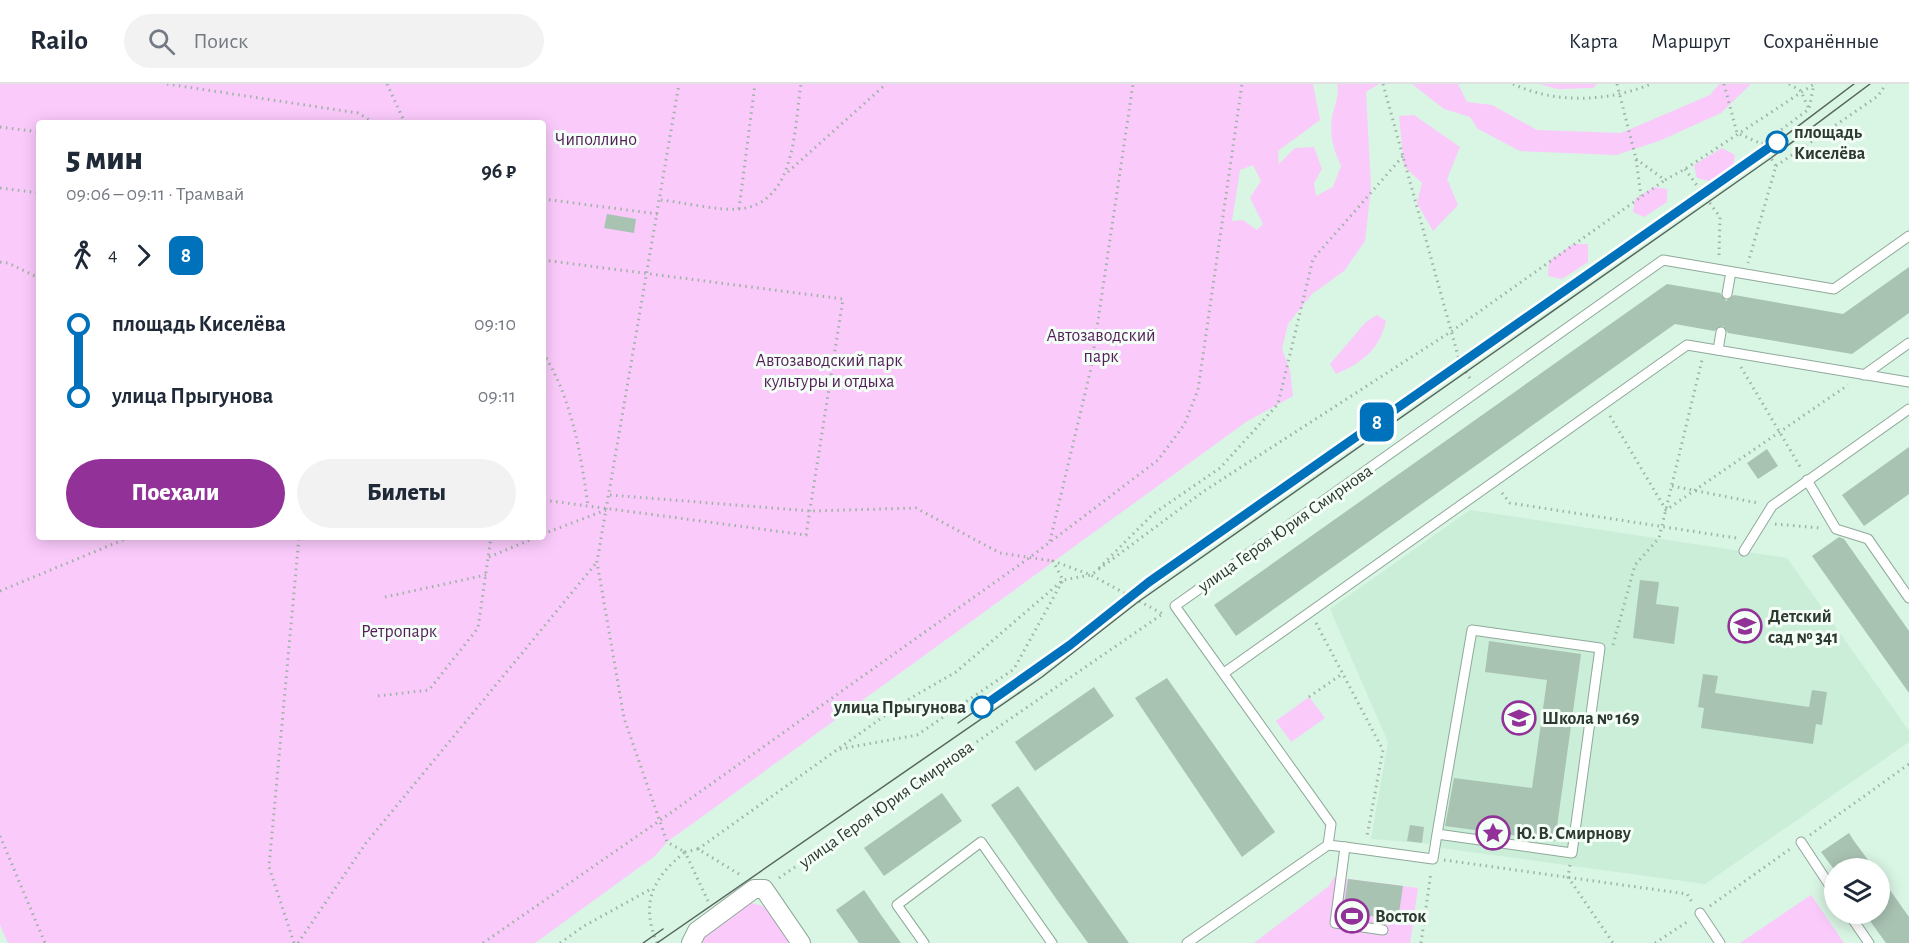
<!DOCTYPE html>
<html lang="ru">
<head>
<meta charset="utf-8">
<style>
  body { margin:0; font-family:"Alegreya Sans",sans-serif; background:#f2f2f3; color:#1f2937; height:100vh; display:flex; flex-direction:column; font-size:22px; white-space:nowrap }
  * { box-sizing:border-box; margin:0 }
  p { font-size:20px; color:#747a83 }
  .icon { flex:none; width:33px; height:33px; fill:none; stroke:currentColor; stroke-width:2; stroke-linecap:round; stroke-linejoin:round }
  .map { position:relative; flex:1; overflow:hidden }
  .panel { position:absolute; left:36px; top:36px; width:510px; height:420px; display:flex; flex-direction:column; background:#fff; border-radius:6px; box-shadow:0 3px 15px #0003 }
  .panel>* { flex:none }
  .badge { padding:0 12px; border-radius:9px; font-size:21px; line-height:39px }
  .tools { position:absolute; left:1824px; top:774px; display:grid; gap:12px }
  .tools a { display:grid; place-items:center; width:66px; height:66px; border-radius:50%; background:#fff; box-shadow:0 3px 15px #0003; font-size:30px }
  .map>.badge { position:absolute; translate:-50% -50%; box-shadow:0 0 0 3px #fff }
  .legs { display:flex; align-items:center; gap:9px; height:66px; padding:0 30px; font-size:20px }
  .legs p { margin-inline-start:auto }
  .headline { display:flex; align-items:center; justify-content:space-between; height:102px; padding:0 30px }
  h1 { font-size:33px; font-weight:800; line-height:45px }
  .cta { display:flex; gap:12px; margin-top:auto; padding:12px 30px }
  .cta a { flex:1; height:69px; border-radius:36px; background:#923198; color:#fff; font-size:24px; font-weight:800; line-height:69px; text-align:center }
  .cta a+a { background:#f2f2f3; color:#1f2937 }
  ul { padding:0 30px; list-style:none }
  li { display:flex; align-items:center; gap:21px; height:72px; font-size:22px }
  li i { display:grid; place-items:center; width:9px; height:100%; margin:0 8px; background:currentColor }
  li i::after { content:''; width:15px; height:15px; margin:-8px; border:4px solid; border-radius:50%; background:#fff }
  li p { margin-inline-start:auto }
  li:first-child i { background:linear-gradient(#0000 50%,currentColor 0) }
  li:last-child i { background:linear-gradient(currentColor 50%,#0000 0) }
  header { display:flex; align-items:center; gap:36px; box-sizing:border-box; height:84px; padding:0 30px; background:#fff; border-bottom:2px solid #e0e1e3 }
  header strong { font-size:28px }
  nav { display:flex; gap:33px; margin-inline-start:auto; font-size:21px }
  .search { width:420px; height:54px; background:#f2f2f3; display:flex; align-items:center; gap:15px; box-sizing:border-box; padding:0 21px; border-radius:33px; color:#747a83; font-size:22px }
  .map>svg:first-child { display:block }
  .built { fill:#caeed8 }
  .green { fill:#facafb; fill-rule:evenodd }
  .building { fill:#a9c3b3 }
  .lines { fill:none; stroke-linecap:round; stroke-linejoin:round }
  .service-casing { stroke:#8fa99a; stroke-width:11 }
  .minor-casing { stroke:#8fa99a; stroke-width:20 }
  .path { stroke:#9db3a5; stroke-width:3; stroke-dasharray:1.5 4.5; stroke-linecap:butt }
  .service { stroke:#fff; stroke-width:9 }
  .minor { stroke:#fff; stroke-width:18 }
  .tram { stroke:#58675e; stroke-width:1.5 }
  .line-1-casing { stroke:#fff; stroke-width:14 }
  .line-1 { stroke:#0072bc; stroke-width:9 }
  .stop-1-dot { fill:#fff; stroke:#0072bc; stroke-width:3 }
  .labels { text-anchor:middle; stroke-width:6; stroke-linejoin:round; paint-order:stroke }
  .stop-label { font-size:18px; font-weight:bold; fill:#2e3932; stroke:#f3fef7; text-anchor:start }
  .park-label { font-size:18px; fill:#551d58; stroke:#f3fef7 }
  .street-label { font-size:18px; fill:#2e3932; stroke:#f3fef7 }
  .poi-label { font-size:18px; font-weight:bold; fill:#2e3932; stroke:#f3fef7; text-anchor:start }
</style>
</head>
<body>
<header>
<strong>Railo</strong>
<div class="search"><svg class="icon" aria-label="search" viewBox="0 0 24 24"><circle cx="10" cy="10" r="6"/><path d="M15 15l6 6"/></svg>Поиск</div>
<nav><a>Карта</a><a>Маршрут</a><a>Сохранённые</a></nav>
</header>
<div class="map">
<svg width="1909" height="859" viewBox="0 0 1909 859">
  <rect width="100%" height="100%" fill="#d9f5e4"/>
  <polygon class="built" points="1470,426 1787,474 1909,647 1909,658 1705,800 1441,764 1441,761 1422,759 1371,755 1388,658 1330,525"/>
  <g class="green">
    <path d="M0,0H1313L1320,36L1278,67L1279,80L1295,64L1314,63L1322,85L1314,99L1316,112L1333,103L1341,82C1334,66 1329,51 1332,34C1334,22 1340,11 1337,0H1379L1366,8L1371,103L1365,157L1344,187L1312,210L1288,240L1282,265L1290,286L1293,312L1246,338L667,758L655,772L535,859H8L0,841ZM39,39H543V453H39ZM1253,81L1261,97L1250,114L1263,140L1257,146L1243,136L1232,137L1240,86Z"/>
    <polygon points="1412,0 1458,0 1467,18 1492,21 1537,46 1621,49 1710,11 1719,0 1751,0 1721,29 1659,57 1616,71 1520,67 1478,45 1470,33 1444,25"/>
    <polygon points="1539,0 1597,0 1593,4 1558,5"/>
    <polygon points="1414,31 1460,63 1447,95 1458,121 1433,147 1417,119 1422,99 1404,82 1399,32"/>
    <polygon points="1722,64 1735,71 1733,84 1709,97 1697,94 1694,81"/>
    <polygon points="1654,103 1667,105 1667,118 1644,133 1633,128 1635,115"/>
    <polygon points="1573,160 1588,160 1588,178 1562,195 1548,192 1549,177"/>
    <path d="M1377,231L1386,237C1379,266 1363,278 1336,290L1330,280L1366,238Z"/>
    <polygon points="1309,613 1325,634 1291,658 1276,637"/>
    <polygon points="1334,793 1418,804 1410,859 1254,859 1329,802"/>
    <polygon points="1811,811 1844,859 1740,859"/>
    <polygon points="748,818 770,824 795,859 701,859 702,852"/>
  </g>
  <g class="building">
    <polygon points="607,130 636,135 634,149 604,144"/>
    <polygon points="1909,183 1909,229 1852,270 1728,249 1723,242 1714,247 1675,240 1236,552 1214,521 1667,200 1720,209 1726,217 1734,211 1843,230"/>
    <polygon points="1909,363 1909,410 1864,442 1842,411"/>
    <polygon points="1767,365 1778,382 1758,395 1747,379"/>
    <polygon points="1839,453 1844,455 1909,547 1909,609 1812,472"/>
    <polygon points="1640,496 1659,498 1656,520 1679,523 1674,560 1633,554"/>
    <polygon points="1489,557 1581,570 1555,757 1445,742 1454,694 1532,704 1547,596 1485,588"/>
    <polygon points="1703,590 1718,592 1715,609 1809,623 1812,606 1827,608 1822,641 1816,640 1813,660 1701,644 1704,624 1698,623"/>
    <polygon points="1167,594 1275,748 1242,773 1135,614"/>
    <polygon points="1094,603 1114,632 1035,687 1015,658"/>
    <polygon points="1018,702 1129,859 1088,859 1057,816 991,721"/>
    <polygon points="942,709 962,737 884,792 864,764"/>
    <polygon points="1410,741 1424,743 1422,759 1407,757"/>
    <polygon points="1849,749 1854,757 1874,784 1833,784 1821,768"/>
    <polygon points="1880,792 1909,833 1909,859 1886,859 1865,830 1880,830"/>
    <polygon points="1348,795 1403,802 1398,836 1343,828"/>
    <polygon points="864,806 881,831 901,859 859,859 836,826"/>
  </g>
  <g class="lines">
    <g class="service-casing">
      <g id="service">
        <polyline points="1727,210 1731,188"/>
        <polyline points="1718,266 1721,248"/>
        <polyline points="1864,291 1909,259"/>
        <polyline points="1807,396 1836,445 1868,455 1909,514"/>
        <polyline points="1744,467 1772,422 1909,325"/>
        <polyline points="1224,589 1687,261 1909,298"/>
        <polyline points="1801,758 1834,808"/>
        <polyline points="1328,761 1345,763 1335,839 1383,846"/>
        <polyline points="1345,763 1433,775 1437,750 1472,546 1600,564 1572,769 1437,750"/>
        <polyline points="1700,829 1720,859"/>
        <polyline points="1849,830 1869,859"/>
        <polyline points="924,859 897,821 981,758 1052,859"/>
        <polyline points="1187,859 1328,761 1331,740 1175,522 1663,176 1834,205 1909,152"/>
      </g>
    </g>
    <g class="minor-casing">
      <polyline id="minor" points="691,859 697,847 754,805 764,805 801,859"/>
    </g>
    <g class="path">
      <polyline points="167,0 358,29 374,39"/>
      <polyline points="387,0 405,39"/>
      <polyline points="1383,0 1460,279 1471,296"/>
      <path d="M1513,0C1556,20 1607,18 1651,0"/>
      <polyline points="1617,0 1636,75 1641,112"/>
      <polyline points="1724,0 1737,49 1762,60 1776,82 1748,179"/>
      <polyline points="1789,0 1801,7 1808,23"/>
      <polyline points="0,43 39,48"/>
      <polyline points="1762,60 1809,25 1814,0"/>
      <polyline points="1636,75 1665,96 1685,85 1814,0"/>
      <polyline points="1776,82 1878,12 1886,0"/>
      <polyline points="1685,85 1720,133 1719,172"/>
      <polyline points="788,88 886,0"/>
      <polyline points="0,104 39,109"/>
      <polyline points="543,115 658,130"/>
      <path d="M661,116C682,118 719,127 739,125C797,119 794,43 801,0"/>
      <polyline points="739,125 755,0"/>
      <polyline points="543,176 843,215 806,451 543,416"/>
      <polyline points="0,178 8,179 39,194"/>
      <path d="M543,269C572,314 581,371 588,422"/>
      <polyline points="1741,283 1802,386"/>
      <polyline points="1610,332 1666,426 1848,301"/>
      <polyline points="1672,402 1758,419"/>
      <polyline points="1502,409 1510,419 1736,454"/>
      <polyline points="610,411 810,427 916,424 1000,469 1053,477"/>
      <polyline points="1775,440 1820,444"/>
      <polyline points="543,450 606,426"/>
      <polyline points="1050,457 1091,284 1133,0"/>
      <polyline points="489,473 537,453"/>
      <polyline points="1099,484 1153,430 1220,384 1278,320 1313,175 1403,72"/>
      <polyline points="0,507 130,453"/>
      <polyline points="385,513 486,491"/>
      <polyline points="1316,539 1383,666 1367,752"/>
      <polyline points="1613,561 1635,481 1659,454 1702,276"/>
      <polyline points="378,612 429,606 478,544 491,453"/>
      <polyline points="1309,613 1342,590"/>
      <polyline points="840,665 917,651 1014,585 1063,496 1053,477 1091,491 1163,530"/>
      <polyline points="1810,751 1909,680"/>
      <polyline points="0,752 45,859"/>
      <polyline points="698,765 904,618 956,588 1063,496 1091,491 1204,407 1452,247 1665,96"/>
      <polyline points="1444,776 1687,810 1692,818"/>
      <polyline points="1570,781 1568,793 1613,859"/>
      <polyline points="779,794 1164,529"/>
      <polyline points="708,817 685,768 698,765 742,792"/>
      <polyline points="1710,822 1790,765"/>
      <polyline points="294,859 269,783 299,453"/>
      <polyline points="298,859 366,759 597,478"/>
      <polyline points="483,859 659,737 1029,474 1158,376 1184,341 1198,306 1242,0"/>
      <polyline points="560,859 584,842 651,805"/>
      <path d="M657,859C640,818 653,794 685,768L667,758L624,634L597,478L679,0"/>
      <polyline points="1421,859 1431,788"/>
      <polyline points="1655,859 1690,836"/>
    </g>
    <use href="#service" class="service"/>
    <use href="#minor" class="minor"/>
    <g class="tram">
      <polyline points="958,639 1070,561 1130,512 1777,58 1854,0"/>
      <polyline points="643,859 663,845"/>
      <polyline points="657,859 1042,593 1138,518 1771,74 1870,0"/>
    </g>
  </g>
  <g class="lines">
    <g class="line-1-casing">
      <polyline id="line-1" points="982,623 1070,561 1149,498 1777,58"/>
    </g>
    <use href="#line-1" class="line-1"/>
  </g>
  <defs>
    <g id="school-ring" transform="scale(1.725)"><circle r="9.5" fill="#f3fef7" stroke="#923198" stroke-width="1.5"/><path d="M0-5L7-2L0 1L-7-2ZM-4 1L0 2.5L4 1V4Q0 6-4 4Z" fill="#923198"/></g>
    <g id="sight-ring" transform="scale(1.725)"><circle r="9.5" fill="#f3fef7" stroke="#923198" stroke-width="1.5"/><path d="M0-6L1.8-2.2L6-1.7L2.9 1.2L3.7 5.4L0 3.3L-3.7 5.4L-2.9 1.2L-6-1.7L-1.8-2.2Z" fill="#923198"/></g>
    <g id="stadium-ring" transform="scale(1.725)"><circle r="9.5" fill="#f3fef7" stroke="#923198" stroke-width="1.5"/><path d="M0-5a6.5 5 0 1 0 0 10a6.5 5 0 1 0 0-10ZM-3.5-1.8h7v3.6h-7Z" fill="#923198"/></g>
  </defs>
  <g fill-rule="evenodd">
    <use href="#school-ring" x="1745" y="542"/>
    <use href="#school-ring" x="1519" y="634"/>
    <use href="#sight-ring" x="1493" y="749"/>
    <use href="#stadium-ring" x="1352" y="832"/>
  </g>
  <g class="stop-1-dot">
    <circle cx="1777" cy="58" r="10"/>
    <circle cx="982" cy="623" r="10"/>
  </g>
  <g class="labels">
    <g class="stop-label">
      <text x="1794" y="54">площадь<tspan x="1794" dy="21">Киселёва</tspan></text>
      <text x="966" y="629" text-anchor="end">улица Прыгунова</text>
    </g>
    <g class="park-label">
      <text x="596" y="61">Чиполлино</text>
      <text x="1101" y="257">Автозаводский<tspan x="1101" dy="21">парк</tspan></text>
      <text x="829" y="282">Автозаводский парк<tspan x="829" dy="21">культуры и отдыха</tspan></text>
      <text x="399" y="553">Ретропарк</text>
    </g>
    <g class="street-label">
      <text transform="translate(1285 444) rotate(-35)" y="6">улица Героя Юрия Смирнова</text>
      <text transform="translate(886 720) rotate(-35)" y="6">улица Героя Юрия Смирнова</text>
    </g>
    <g class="poi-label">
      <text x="1768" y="538">Детский<tspan x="1768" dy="21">сад № 341</tspan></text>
      <text x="1542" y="640">Школа № 169</text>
      <text x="1516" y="755">Ю. В. Смирнову</text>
      <text x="1375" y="838">Восток</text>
    </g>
  </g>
</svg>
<div class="tools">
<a><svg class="icon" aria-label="layers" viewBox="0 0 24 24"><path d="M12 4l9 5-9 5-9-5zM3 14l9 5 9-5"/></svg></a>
</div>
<b class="badge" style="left:1377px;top:338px;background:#0072bc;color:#fff">8</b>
<section class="panel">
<div class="headline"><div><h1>5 мин</h1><p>09:06 – 09:11 · Трамвай</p></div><b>96 ₽</b></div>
<div class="legs"><svg class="icon" aria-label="walk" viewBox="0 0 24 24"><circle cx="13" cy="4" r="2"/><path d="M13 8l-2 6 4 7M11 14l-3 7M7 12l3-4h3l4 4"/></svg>4<svg class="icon" aria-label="forward" viewBox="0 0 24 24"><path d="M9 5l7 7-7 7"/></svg><b class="badge" style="background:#0072bc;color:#fff">8</b></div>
<ul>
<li><i style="color:#0072bc"></i><b>площадь Киселёва</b><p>09:10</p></li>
<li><i style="color:#0072bc"></i><b>улица Прыгунова</b><p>09:11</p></li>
</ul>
<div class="cta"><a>Поехали</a><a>Билеты</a></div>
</section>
</div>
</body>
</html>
